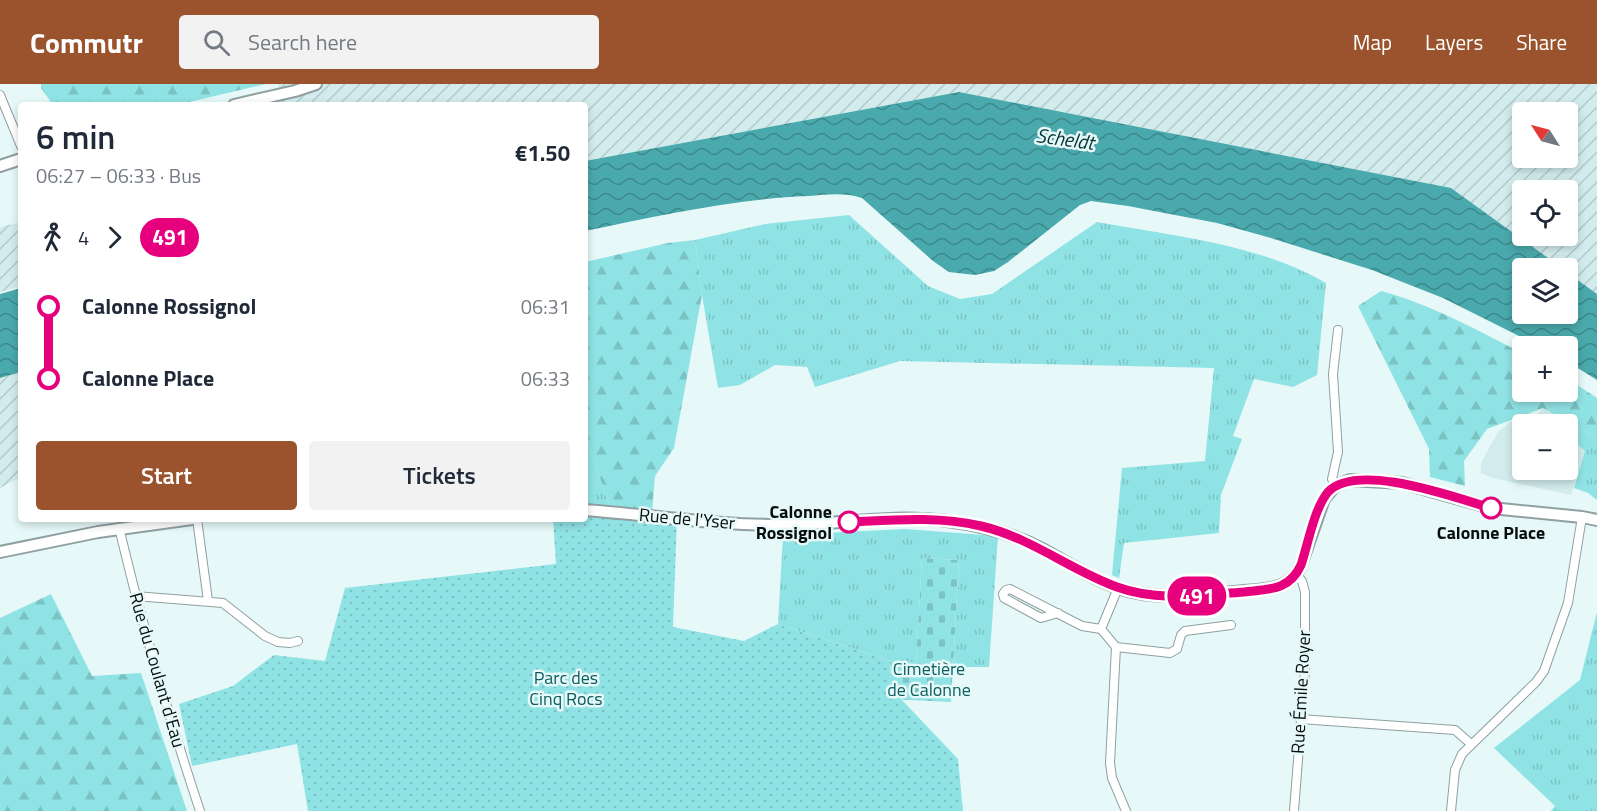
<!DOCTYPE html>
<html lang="en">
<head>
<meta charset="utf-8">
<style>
  body { margin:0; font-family:"Titillium Web",sans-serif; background:#f2f2f3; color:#1f2937; height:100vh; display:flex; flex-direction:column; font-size:22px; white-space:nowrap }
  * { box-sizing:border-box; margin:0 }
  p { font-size:20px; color:#747a83 }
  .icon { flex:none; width:33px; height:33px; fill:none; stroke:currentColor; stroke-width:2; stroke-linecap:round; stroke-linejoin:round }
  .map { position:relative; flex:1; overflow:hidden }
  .side { position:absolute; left:18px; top:18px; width:570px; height:420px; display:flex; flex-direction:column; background:#fff; border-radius:6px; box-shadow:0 3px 9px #0003 }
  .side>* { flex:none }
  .badge { padding:0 12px; border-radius:20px; font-size:21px; line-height:39px }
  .needle { width:39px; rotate:306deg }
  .controls { position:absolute; left:1512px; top:18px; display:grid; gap:12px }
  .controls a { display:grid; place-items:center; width:66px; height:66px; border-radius:6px; background:#fff; box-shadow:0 3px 9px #0003; font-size:30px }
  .map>.badge { position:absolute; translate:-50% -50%; box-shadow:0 0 0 3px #fff }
  .legs { display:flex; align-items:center; gap:9px; height:66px; padding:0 18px; font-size:20px }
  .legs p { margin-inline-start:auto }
  .overview { display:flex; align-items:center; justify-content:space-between; height:102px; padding:0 18px }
  h1 { font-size:33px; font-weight:600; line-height:45px }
  .cta { display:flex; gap:12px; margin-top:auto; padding:12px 18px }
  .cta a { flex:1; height:69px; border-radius:6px; background:#9a532c; color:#fff; font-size:24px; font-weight:600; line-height:69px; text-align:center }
  .cta a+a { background:#f2f2f3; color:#1f2937 }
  ul { padding:0 18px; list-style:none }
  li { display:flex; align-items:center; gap:21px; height:72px; font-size:22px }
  li i { display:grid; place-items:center; width:9px; height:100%; margin:0 8px; background:currentColor }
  li i::after { content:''; width:15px; height:15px; margin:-8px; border:4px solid; border-radius:50%; background:#fff }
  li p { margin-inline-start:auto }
  li:first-child i { background:linear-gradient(#0000 50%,currentColor 0) }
  li:last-child i { background:linear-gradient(currentColor 50%,#0000 0) }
  header { display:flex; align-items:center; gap:36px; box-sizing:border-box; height:84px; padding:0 30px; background:#9a532c; color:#fff }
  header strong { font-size:28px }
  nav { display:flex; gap:33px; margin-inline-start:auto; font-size:21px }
  .search { width:420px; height:54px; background:#f2f2f3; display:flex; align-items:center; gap:15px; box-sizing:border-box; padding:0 21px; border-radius:6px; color:#747a83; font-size:22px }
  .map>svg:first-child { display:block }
  .built { fill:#d2eced; fill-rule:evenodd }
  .industrial { fill:url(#industrial-furrows); fill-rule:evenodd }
  .grass { fill:url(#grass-tufts) }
  .forest { fill:url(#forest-firs) }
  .cemetery { fill:url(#cemetery-stones) }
  .park { fill:url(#park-dots) }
  .water { fill:url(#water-waves) }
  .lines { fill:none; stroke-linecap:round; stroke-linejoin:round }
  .street-casing { stroke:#90a0a1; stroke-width:10 }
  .secondary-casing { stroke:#90a0a1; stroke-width:14 }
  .street { stroke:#fff; stroke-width:8 }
  .secondary { stroke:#fff; stroke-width:10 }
  .line-1-casing { stroke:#fff; stroke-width:14 }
  .line-1 { stroke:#e6007e; stroke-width:9 }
  .stop-1-dot { fill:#fff; stroke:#e6007e; stroke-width:3 }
  .labels { text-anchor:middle; stroke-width:5; stroke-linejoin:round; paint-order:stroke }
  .stop-label { font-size:18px; font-weight:bold; fill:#080e0e; stroke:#e6f8f8; text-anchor:end }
  .street-label { font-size:18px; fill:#080e0e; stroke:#e6f8f8 }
  .park-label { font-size:18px; fill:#0c5e61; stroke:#e6f8f8 }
  .water-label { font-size:20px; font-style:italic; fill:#053435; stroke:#e6f8f8 }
</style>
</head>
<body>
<header>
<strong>Commutr</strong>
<div class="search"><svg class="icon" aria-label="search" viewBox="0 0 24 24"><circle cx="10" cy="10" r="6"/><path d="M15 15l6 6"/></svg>Search here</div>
<nav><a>Map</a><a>Layers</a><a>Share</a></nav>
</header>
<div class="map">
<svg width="1597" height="727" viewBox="0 0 1597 727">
  <defs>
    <pattern id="industrial-furrows" width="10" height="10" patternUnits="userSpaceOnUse" patternTransform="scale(1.5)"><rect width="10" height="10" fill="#d2eced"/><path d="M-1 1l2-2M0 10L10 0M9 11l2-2" fill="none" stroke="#b3c9ca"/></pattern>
    <pattern id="grass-tufts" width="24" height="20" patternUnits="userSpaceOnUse" patternTransform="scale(1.5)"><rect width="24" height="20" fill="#90e3e5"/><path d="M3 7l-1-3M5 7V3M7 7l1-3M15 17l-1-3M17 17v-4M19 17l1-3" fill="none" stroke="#7bc2c3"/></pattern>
    <pattern id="forest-firs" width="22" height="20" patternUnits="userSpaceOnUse" patternTransform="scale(1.5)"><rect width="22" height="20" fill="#90e3e5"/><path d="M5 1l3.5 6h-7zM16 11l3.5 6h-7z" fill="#7bc2c3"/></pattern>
    <pattern id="cemetery-stones" width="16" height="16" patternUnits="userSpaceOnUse" patternTransform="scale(1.5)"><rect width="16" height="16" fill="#90e3e5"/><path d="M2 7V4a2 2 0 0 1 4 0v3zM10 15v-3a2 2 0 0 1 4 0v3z" fill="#7bc2c3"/></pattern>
    <pattern id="park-dots" width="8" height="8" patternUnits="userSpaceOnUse" patternTransform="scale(1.5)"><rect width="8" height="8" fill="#90e3e5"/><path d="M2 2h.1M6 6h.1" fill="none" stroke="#7bc2c3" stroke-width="1.8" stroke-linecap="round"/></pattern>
    <pattern id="water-waves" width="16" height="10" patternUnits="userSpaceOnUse" patternTransform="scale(1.5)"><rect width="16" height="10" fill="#4aa9ac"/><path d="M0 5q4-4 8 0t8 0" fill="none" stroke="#3c888a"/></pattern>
  </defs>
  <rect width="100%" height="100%" fill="#e6f8f8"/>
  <path class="built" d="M1543,324L1577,343L1569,354L1585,367L1571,411L1493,394L1481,389V379L1498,348L1511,337L1518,341L1528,329L1536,332ZM1522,340H1568V386H1522Z"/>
  <g class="industrial">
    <path d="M278,0H1597V210L1568,189V184H1562L1451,104L959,8L585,77V21H264L280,17ZM1522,28H1568V74H1522ZM1522,106H1568V152H1522Z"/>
    <polygon points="21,138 21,202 0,208 0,143"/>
    <polygon points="21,288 21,393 0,404 0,294"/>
  </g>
  <g class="grass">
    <path d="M849,131L928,202L960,215L992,210L1097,138C1172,152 1260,160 1326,199L1317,291L1293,303L1254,295L1233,352L1242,355L1221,411L1219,449L1124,459L1119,494L1112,491L1122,384L1205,377L1214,284L900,277L815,303L807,283L775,281L740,301L718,304L702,211L695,156L765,140Z"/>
    <polygon points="1577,343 1597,354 1597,416 1588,409 1574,404 1585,367 1569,354"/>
    <polygon points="585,352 612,428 585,427"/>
    <polygon points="905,445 998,452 989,583 953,583 959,476 922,474 916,579 891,577 778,540 783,451"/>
    <polygon points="1597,528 1597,727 1551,727 1555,722 1494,664 1580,596"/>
  </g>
  <g class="forest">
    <polygon points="41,0 266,0 177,21 53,21 41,4"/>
    <polygon points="695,156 702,211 674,364 655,392 652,428 612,428 585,352 585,178 668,159"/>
    <path d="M1381,207C1430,220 1477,246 1522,269V308H1568V295L1597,314V354L1543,324L1487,345L1464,377L1465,402L1430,393L1429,365L1358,222Z"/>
    <polygon points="51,510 92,592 141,589 187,727 0,727 0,534"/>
  </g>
  <polygon class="cemetery" points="922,474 959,476 951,618 889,615 891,577 916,578"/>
  <polygon class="park" points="585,430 677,434 673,543 744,557 778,540 891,577 889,615 901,615 958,675 963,727 308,727 297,660 192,682 179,620 233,602 274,571 325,577 345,504 556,480 553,435 585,435"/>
  <g class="water">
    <path d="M959,8L1451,104L1562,184H1522V230H1568V189L1597,210V296L1568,278V262H1539L1443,214L1372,186L1271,154L1217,139L1128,122L1091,117L1080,121L1008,178L994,187L975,191L949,188L933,177L862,114C844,108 826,111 808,112C733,115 658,132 585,147V77Z"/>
    <polygon points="21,204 21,288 0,294 0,210"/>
  </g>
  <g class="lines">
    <g class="street-casing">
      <g id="street">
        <polyline points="0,11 21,62"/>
        <polyline points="1335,402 1332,395 1338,368 1333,290 1338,246"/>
        <polyline points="197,435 208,517"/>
        <path d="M119,444C142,540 169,634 200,727"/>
        <polyline points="1118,504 1101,545 1116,563 1110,679 1112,694 1126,727"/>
        <polyline points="135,512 223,519 265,552 278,558 290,559 298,557"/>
        <polyline points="1058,529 1041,534 1004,514 1003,510 1006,506 1010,505 1082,542 1101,545"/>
        <polyline points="1116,563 1170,569 1177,565 1181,551 1185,547 1231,541"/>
        <polyline points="1300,635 1455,646 1471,660"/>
        <polyline points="1294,727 1305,586 1305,508 1302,497 1297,491"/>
        <polyline points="1451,727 1455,686 1462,670 1536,598 1544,587 1568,519 1582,433"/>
      </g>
    </g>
    <g class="secondary-casing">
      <g id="secondary">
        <polyline points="234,21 295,7 316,0"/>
        <polyline points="0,82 21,75"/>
        <path d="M585,426C652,431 721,442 788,441C841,440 894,430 947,437C980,441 1012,449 1042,465C1067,478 1091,495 1118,504C1159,518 1202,511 1244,507C1268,505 1290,506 1301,481L1324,415L1335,402L1350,396L1402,399L1491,424L1582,433L1597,436"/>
        <polyline points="0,468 98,448 192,435"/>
      </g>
    </g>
    <use href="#street" class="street"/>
    <use href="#secondary" class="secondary"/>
  </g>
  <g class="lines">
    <g class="line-1-casing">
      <path id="line-1" d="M849,438C893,436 938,432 981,442C1032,454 1070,486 1117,503C1158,518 1201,511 1244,508C1269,505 1289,507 1301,481C1308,460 1314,425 1328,408C1357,377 1456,414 1491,424"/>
    </g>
    <use href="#line-1" class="line-1"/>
  </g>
  <g class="stop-1-dot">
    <circle cx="1491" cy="424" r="10"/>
    <circle cx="849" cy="438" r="10"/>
  </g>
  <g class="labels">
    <g class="stop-label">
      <text x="832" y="434">Calonne<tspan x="832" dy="21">Rossignol</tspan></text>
      <text x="1491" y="455" text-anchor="middle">Calonne Place</text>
    </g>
    <g class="street-label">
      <text transform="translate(687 435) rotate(5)" y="6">Rue de l'Yser</text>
      <text transform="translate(157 586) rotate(74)" y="6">Rue du Coulant d'Eau</text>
      <text transform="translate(1301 608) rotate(-87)" y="6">Rue Émile Royer</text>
    </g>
    <g class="park-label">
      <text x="929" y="591">Cimetière<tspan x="929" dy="21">de Calonne</tspan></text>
      <text x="566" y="600">Parc des<tspan x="566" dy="21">Cinq Rocs</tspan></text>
    </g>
    <g class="water-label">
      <text transform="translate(1065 55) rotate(8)" y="7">Scheldt</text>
    </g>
  </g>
</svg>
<div class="controls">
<a><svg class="needle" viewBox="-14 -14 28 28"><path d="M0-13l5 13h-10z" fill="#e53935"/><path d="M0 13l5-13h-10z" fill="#747a83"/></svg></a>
<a><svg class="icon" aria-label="locate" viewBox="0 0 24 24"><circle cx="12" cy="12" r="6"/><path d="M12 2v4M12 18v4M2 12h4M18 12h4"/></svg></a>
<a><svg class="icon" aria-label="layers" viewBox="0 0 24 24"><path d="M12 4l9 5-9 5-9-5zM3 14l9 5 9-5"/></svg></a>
<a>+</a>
<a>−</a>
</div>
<b class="badge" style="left:1197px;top:512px;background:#e6007e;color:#fff">491</b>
<section class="side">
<div class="overview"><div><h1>6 min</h1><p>06:27 – 06:33 · Bus</p></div><b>€1.50</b></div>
<div class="legs"><svg class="icon" aria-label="walk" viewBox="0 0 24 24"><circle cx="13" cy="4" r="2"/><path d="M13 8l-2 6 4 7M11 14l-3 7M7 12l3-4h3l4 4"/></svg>4<svg class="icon" aria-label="forward" viewBox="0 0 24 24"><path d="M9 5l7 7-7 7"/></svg><b class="badge" style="background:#e6007e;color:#fff">491</b></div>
<ul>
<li><i style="color:#e6007e"></i><b>Calonne Rossignol</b><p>06:31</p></li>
<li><i style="color:#e6007e"></i><b>Calonne Place</b><p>06:33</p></li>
</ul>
<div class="cta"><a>Start</a><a>Tickets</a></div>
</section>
</div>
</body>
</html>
